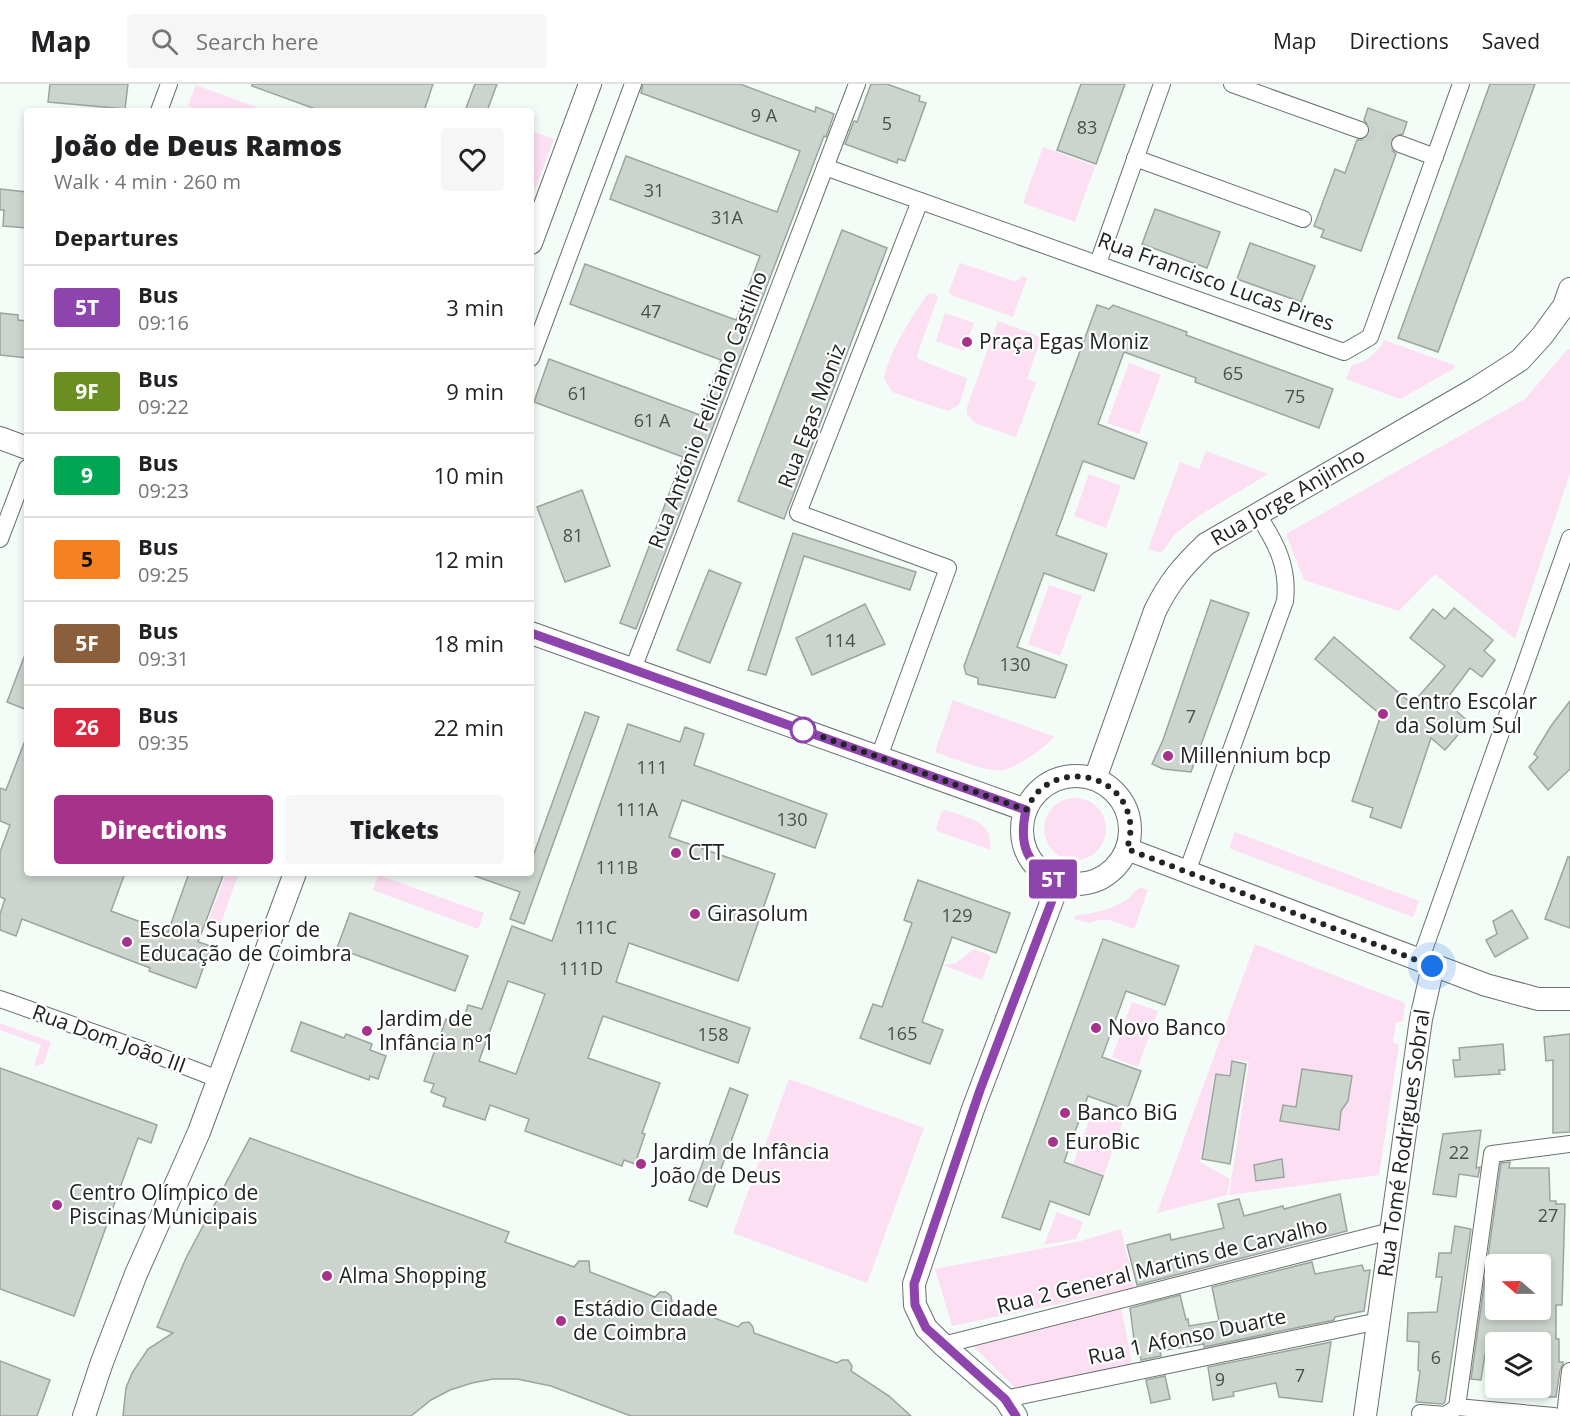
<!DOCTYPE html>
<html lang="en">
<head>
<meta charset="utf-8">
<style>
  body { margin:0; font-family:"Open Sans",sans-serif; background:#f6f6f6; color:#202124; height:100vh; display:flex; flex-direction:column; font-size:22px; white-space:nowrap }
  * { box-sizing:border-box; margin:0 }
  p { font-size:20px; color:#757577 }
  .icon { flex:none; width:33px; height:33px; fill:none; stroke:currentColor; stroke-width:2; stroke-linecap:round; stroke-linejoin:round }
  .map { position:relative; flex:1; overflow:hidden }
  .panel { position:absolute; left:24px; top:24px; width:510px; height:768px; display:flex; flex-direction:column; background:#fff; border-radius:6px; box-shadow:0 3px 9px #0003 }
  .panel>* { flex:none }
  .badge { padding:0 12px; border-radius:4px; font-size:21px; line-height:39px }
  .needle { width:39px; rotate:290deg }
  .fabs { position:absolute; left:1485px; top:1170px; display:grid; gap:12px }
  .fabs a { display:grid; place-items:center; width:66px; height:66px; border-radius:6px; background:#fff; box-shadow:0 3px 9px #0003; font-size:30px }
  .you { position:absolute; width:30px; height:30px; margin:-15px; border:4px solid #fff; border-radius:50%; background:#1a73e8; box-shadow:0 0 0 9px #1a73e833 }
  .map>.badge { position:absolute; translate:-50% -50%; box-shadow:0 0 0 3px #fff }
  h2 { padding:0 30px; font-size:22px; line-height:54px }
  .round { display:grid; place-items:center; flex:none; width:63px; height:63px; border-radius:6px; background:#f6f6f6 }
  .overview { display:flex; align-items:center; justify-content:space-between; height:102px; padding:0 30px }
  h1 { font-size:28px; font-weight:800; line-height:45px }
  .action { display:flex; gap:12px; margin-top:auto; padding:12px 30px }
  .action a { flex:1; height:69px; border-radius:6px; background:#a6328b; color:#fff; font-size:24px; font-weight:800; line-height:69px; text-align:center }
  .action a+a { background:#f6f6f6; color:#202124 }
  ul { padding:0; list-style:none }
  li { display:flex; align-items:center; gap:18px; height:84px; padding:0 30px; border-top:2px solid #e0e0e0 }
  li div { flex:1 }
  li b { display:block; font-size:22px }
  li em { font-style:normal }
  li .badge { min-width:66px; font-weight:700; text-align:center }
  header { display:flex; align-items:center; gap:36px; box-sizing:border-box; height:84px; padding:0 30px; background:#fff; border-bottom:2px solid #e0e0e0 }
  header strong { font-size:28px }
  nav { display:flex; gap:33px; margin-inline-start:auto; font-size:21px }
  .search { width:420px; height:54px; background:#f6f6f6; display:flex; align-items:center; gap:15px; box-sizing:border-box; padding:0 21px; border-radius:6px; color:#757577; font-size:22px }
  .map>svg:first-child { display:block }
  .green { fill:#fddff3 }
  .building { fill:#cbd5ce; stroke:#9ba49e; stroke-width:1.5; fill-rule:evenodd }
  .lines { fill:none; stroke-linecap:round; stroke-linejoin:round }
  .street-tunnel { stroke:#c9d1cc; stroke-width:16; stroke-dasharray:16 8; stroke-linecap:butt }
  .street-casing { stroke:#68716b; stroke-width:18 }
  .secondary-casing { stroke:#68716b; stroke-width:24 }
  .street { stroke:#fff; stroke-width:16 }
  .secondary { stroke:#fff; stroke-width:22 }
  .line-casing { stroke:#fff; stroke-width:14 }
  .line { stroke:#8e44ad; stroke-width:9 }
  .walk { stroke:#202422; stroke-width:6; stroke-dasharray:0 10.8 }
  .poi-dot { fill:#a6328b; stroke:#fff; stroke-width:2 }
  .stop-dot { fill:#fff; stroke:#8e44ad; stroke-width:3 }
  .labels { text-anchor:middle; stroke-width:4.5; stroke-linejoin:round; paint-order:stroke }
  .number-label { font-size:18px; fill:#4b504d }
  .street-label { font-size:21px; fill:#202422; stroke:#fff }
  .poi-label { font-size:21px; fill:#202422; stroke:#fff; text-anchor:start }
</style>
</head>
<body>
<header>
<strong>Map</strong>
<div class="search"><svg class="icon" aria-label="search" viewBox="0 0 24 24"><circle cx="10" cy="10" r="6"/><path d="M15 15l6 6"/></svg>Search here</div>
<nav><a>Map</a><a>Directions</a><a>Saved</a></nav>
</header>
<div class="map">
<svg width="1570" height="1332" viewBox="0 0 1570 1332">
  <rect width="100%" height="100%" fill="#f3fcf6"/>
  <g class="green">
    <polygon points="196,1 267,27 201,27 188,22"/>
    <polygon points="531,47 554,55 531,116"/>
    <polygon points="1043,63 1095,82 1075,138 1023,119"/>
    <polygon points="961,179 1014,197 1019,196 1022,192 1027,194 1013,233 951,211 949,207 959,181"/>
    <path d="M930,209L936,210L938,213L917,271L918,275L966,294L967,296L959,321L948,327L892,308L884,294C891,264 910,236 927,211Z"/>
    <polygon points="945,229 974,239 964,267 936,257"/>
    <polygon points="998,237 1038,252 1041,255 1027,295 1036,299 1016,353 975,339 967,330 967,323"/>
    <path d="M1384,256L1454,281L1455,284L1400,315L1346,295L1351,282C1365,278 1378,270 1384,256Z"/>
    <polygon points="1570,265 1570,389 1515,555 1435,490 1399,527 1304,496 1286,450 1525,315 1566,267"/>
    <polygon points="1129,279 1161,291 1139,350 1107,339"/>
    <polygon points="1206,367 1268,390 1200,431 1175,450 1161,469 1148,465 1180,378 1199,385"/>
    <polygon points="1089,390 1121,402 1106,444 1074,432"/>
    <polygon points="1049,501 1082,512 1060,572 1028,560"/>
    <path d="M953,616L1055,653C1044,663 1018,684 1003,686C984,688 953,674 935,668Z"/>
    <circle cx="1075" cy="745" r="31"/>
    <path d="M946,726C959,731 984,736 989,750C990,755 990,761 991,766L937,747L936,744L941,729Z"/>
    <polygon points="1235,748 1419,817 1413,833 1229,764"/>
    <polygon points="226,789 239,789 217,850 205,846"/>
    <polygon points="378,791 484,829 478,845 373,806"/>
    <path d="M1141,804L1148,806L1134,845L1110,836H1099L1090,839L1074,835L1075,832C1093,829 1111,826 1126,816C1133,812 1134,805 1141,804Z"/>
    <polygon points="1255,860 1405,919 1403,937 1396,939 1393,958 1399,961 1379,1091 1229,1111 1249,978 1232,975 1229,991 1215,989 1200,1078 1230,1095 1227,1111 1157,1129"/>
    <polygon points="974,865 991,872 982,896 943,881 956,879"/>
    <polygon points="1132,918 1158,927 1138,983 1112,973"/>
    <polygon points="0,939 51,958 44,979 38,982 34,981 41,961 0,946"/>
    <polygon points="789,995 924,1044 867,1199 733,1149"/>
    <polygon points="1094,1023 1124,1034 1104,1091 1073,1080"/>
    <polygon points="1057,1128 1083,1138 1076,1155 1044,1161"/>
    <polygon points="1121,1145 1135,1204 952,1242 935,1185 1077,1158"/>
    <polygon points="1121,1222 1132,1280 1017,1306 972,1261"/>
  </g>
  <g class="building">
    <polygon points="50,0 128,0 125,25 48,18"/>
    <polygon points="252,0 433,0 424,27 321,27 252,2"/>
    <polygon points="475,0 497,0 487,27 465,27"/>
    <polygon points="643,0 740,0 815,28 816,23 834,30 826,53 824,52 636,545 620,539 683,373 534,318 549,275 700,331 721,276 570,220 585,180 736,236 760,172 610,115 626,72 777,128 800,67 641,9"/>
    <polygon points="871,0 887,0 920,12 919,17 926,19 905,77 898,75 897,79 845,60 854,37 857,38"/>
    <polygon points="1081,0 1125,0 1096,80 1057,66"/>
    <polygon points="1490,0 1535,0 1438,268 1398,254"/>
    <polygon points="1368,24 1407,38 1403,50 1394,52 1390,57 1392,66 1396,70 1361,167 1321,153 1324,146 1314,142 1335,85 1345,89 1357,56 1362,56 1370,50 1370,44 1364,36"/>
    <polygon points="0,105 27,108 27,144 3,142 4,126 0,126"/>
    <polygon points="1155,125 1220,148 1207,184 1142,160"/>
    <polygon points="842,146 887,164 784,435 738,417"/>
    <polygon points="1250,159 1315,182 1301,218 1237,195"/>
    <polygon points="1097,221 1109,225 1113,221 1187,248 1186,251 1333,305 1319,344 1195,298 1196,294 1124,268 1098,340 1147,359 1134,395 1083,377 1056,451 1107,470 1094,507 1044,489 1017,563 1067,581 1055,614 978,600 978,594 966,590 964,582"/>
    <polygon points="0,229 18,231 18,236 27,237 27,274 0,271"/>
    <polygon points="582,406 610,482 565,498 537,423"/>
    <polygon points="793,449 916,488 910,506 804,472 766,591 748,586"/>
    <polygon points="709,486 741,499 710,579 677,566"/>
    <polygon points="1211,516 1249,529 1191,688 1163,685 1152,680 1163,656"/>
    <polygon points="865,520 885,560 812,591 796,554"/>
    <polygon points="1454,524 1493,556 1484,567 1495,576 1482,593 1470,584 1445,617 1469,638 1445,666 1431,654 1401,744 1370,733 1373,724 1352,717 1381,631 1315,575 1334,553 1412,620 1445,582 1410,554 1433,525 1445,535"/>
    <polygon points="26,568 27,568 27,626 7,618"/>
    <polygon points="1570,617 1570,685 1548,706 1529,683 1538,673 1534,670 1551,642"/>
    <polygon points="585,628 599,633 524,840 510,835 520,808 472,791 472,789 531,789 531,778"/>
    <path d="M628,640L680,658L685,643L704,650L694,681L827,730L815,764L682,716L669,753L775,790L738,897L629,859L616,898L750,944L738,979L603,932L588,974L660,999L642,1049L645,1050L635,1080L624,1076L622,1082L525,1047L529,1035L490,1021L485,1036L443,1022L446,1014L431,1008L434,1000L424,997L446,935L462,940L468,921L482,925L512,842L552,857ZM508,897L545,910L516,990L479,977Z"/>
    <polygon points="26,654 27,789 125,789 111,827 168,848 189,789 224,789 198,858 211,862 196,904 149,887 150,884 22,835 16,852 0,846 0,830 5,815 0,813 0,768 10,741 0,737 0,704 6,706"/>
    <polygon points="1568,773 1570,773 1570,844 1545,835"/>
    <polygon points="918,796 1010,829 996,869 952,853 922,938 943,946 930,980 860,954 873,920 882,923 912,839 904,836"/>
    <polygon points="1512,826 1528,854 1495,873 1486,856 1497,850 1493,837"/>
    <polygon points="350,829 468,872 455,907 337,864"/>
    <polygon points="1103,855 1179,882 1165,921 1126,907 1102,973 1141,987 1127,1026 1088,1012 1064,1078 1103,1092 1089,1131 1050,1117 1040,1146 1002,1133"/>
    <polygon points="301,938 344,954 346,950 372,960 370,966 386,972 378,995 370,992 369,996 291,967"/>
    <polygon points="1570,950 1570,1048 1553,1049 1553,976 1546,977 1544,953"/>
    <polygon points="1503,960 1505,986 1499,986 1500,990 1455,993 1453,976 1460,976 1459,964"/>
    <polygon points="1232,977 1246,980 1230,1080 1202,1075 1216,990 1230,992"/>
    <polygon points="0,984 157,1041 151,1059 138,1054 74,1232 0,1205"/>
    <polygon points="1302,985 1352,992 1348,1017 1341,1027 1339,1046 1280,1037 1283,1021 1296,1023"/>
    <polygon points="730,1004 748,1011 707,1123 689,1116"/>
    <polygon points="1481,1046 1476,1084 1480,1083 1478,1093 1459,1090 1456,1113 1433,1110 1443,1050"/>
    <polygon points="250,1054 509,1148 505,1158 574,1183 579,1177 589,1177 590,1188 655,1213 660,1208 666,1208 671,1212 672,1218 738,1243 742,1239 749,1238 753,1243 754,1249 837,1279 842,1276 848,1276 852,1282 851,1287 889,1312 911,1332 631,1332 551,1302 517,1295 493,1295 472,1299 450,1306 431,1316 411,1332 123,1332 126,1304 132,1289 148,1265 173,1249 157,1243 186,1174"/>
    <polygon points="1282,1075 1284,1093 1256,1097 1254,1081"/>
    <path d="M1510,1078L1509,1084H1549L1550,1117H1556V1120H1565L1562,1221H1556V1255H1559V1278H1563V1280L1560,1286L1556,1313H1540V1258H1496V1271L1485,1270L1481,1296L1471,1295L1501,1079ZM1496,1180H1540V1226L1493,1225Z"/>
    <polygon points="1340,1110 1347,1147 1137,1201 1127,1161 1170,1150 1171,1156 1224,1144 1218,1120 1239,1115 1244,1132 1283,1122 1284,1125"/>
    <polygon points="1455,1142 1471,1145 1445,1318 1443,1320 1416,1318 1420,1287 1418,1286 1419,1258 1407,1257 1408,1229 1437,1228 1442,1193 1436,1193 1439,1169 1451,1169"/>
    <polygon points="1312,1178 1315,1190 1362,1181 1364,1187 1370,1186 1364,1227 1335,1233 1334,1236 1204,1263 1204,1260 1160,1267 1161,1272 1141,1276 1140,1270 1136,1271 1130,1224 1180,1211 1186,1236 1188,1235 1189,1242 1219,1237 1212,1203"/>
    <polygon points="1331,1258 1322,1318 1279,1313 1276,1299 1233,1308 1234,1312 1213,1316 1208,1283"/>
    <polygon points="0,1277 50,1296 37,1332 0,1332"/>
    <polygon points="1165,1292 1170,1315 1151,1319 1146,1296"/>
  </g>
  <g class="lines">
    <polyline class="street-tunnel" points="1360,46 1400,60"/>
    <g class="street-casing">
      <g id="street">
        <polyline points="1232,0 1360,46"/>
        <polyline points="159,27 169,0"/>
        <polyline points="1400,60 1435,73"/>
        <polyline points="1135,74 1303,135"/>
        <polyline points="825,83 1344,268 1370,253 1461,0"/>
        <polyline points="1098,179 1162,0"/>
        <polyline points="531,274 633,0"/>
        <polyline points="0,455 27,384"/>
        <polyline points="633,585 857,0"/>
        <polyline points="879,673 948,484 798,429 920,117"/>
        <path d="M1187,788L1285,517C1289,483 1276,458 1257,430"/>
        <polyline points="1420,877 1570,454"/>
        <polyline points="0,915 143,966 218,995"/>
        <polyline points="943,1261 1391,1147"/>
        <polyline points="1005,1315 1379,1237"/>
        <polyline points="1420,1329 1446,1331 1457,1323"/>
        <polyline points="1554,1332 1457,1323 1492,1070 1570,1060"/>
        <polyline points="1565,1332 1570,1287"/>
      </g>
    </g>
    <g class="secondary-casing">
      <g id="secondary">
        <polyline points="531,159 590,0"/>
        <polyline points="0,354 27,364"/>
        <polyline points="531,549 1026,726"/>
        <circle cx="1076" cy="746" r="54"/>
        <path d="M1095,695L1155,527C1169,498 1183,482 1206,460L1475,305L1520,276L1542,252L1564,222L1570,205"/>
        <polyline points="1127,765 1486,901 1538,915 1570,915"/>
        <polyline points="84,1332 102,1278 136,1190 199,1048 295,789"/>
        <polyline points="1016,1332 1005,1315 943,1261 926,1244 915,1221 914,1200 973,1025 1059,798"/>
        <polyline points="1365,1332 1421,935 1433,882"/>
      </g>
    </g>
    <use href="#street" class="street"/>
    <use href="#secondary" class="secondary"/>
  </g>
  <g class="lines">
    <g class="line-casing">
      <path id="line" d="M531,549L1026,726C1018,762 1027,781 1059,798L980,1006L914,1200L915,1221L926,1244L1005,1315L1016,1332"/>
    </g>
    <use href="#line" class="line"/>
    <path class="walk" d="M803,646L1026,726C1029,721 1032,715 1036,710C1064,679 1120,691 1129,733C1132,744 1130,754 1127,765L1432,882"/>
  </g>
  <g class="poi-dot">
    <circle cx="967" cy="258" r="6"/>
    <circle cx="1383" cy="630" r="6"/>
    <circle cx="1168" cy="672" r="6"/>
    <circle cx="676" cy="769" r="6"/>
    <circle cx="695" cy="830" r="6"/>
    <circle cx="127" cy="858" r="6"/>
    <circle cx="1096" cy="944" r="6"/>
    <circle cx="367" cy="947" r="6"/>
    <circle cx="1065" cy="1029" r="6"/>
    <circle cx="1053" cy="1058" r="6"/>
    <circle cx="641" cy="1080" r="6"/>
    <circle cx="57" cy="1121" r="6"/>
    <circle cx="327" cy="1192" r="6"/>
    <circle cx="561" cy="1237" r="6"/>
  </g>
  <circle class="stop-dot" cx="803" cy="646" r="12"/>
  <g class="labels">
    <g class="number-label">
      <text x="764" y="38">9 A</text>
      <text x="887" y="46">5</text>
      <text x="1087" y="50">83</text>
      <text x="654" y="113">31</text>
      <text x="727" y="140">31A</text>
      <text x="651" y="234">47</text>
      <text x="1233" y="296">65</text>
      <text x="578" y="316">61</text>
      <text x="1295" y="319">75</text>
      <text x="652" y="343">61 A</text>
      <text x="573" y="458">81</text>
      <text x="840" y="563">114</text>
      <text x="1015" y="587">130</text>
      <text x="1191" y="639">7</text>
      <text x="652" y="690">111</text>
      <text x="637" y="732">111A</text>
      <text x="792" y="742">130</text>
      <text x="617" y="790">111B</text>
      <text x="957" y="838">129</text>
      <text x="596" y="850">111C</text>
      <text x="581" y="891">111D</text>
      <text x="902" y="956">165</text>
      <text x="713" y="957">158</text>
      <text x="1459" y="1075">22</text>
      <text x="1548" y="1138">27</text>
      <text x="1436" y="1280">6</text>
      <text x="1300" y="1298">7</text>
      <text x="1220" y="1302">9</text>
    </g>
    <g class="street-label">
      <text transform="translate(1216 198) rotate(20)" y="7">Rua Francisco Lucas Pires</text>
      <text transform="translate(708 326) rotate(-69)" y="7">Rua António Feliciano Castilho</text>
      <text transform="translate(812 332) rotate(-69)" y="7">Rua Egas Moniz</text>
      <text transform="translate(1288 413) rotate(-30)" y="7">Rua Jorge Anjinho</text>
      <text transform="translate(109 955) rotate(20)" y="7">Rua Dom João III</text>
      <text transform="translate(1404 1059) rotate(-82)" y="7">Rua Tomé Rodrigues Sobral</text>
      <text transform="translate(1162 1182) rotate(-14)" y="7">Rua 2 General Martins de Carvalho</text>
      <text transform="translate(1187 1253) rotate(-12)" y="7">Rua 1 Afonso Duarte</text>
    </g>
    <g class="poi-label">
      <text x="979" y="265">Praça Egas Moniz</text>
      <text x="1395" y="625">Centro Escolar<tspan x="1395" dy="24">da Solum Sul</tspan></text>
      <text x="1180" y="679">Millennium bcp</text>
      <text x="688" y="776">CTT</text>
      <text x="707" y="837">Girasolum</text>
      <text x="139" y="853">Escola Superior de<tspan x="139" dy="24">Educação de Coimbra</tspan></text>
      <text x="379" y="942">Jardim de<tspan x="379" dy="24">Infância nº1</tspan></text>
      <text x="1108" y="951">Novo Banco</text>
      <text x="1077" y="1036">Banco BiG</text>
      <text x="1065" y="1065">EuroBic</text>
      <text x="653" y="1075">Jardim de Infância<tspan x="653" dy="24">João de Deus</tspan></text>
      <text x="69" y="1116">Centro Olímpico de<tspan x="69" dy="24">Piscinas Municipais</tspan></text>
      <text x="339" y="1199">Alma Shopping</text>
      <text x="573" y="1232">Estádio Cidade<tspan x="573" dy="24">de Coimbra</tspan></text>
    </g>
  </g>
</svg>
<div class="fabs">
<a><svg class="needle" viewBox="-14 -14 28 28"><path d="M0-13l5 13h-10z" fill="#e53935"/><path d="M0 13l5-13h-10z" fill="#757577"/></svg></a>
<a><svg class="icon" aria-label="layers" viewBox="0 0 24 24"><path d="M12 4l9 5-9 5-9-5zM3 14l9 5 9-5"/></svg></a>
</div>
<div class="you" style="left:1432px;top:882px"></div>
<b class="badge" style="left:1053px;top:795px;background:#8e44ad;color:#fff">5T</b>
<section class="panel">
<div class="overview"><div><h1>João de Deus Ramos</h1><p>Walk · 4 min · 260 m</p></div><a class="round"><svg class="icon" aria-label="heart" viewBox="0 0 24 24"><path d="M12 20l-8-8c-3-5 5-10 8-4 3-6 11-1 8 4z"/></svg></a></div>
<h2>Departures</h2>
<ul>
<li><span class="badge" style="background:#8e44ad;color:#fff">5T</span><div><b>Bus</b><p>09:16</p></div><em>3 min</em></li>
<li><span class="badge" style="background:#6b8e23;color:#fff">9F</span><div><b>Bus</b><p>09:22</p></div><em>9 min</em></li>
<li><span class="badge" style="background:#00a651;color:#fff">9</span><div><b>Bus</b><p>09:23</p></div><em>10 min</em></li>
<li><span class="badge" style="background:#f58220;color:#111">5</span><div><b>Bus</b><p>09:25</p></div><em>12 min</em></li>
<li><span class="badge" style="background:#8b5e3c;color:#fff">5F</span><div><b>Bus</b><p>09:31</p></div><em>18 min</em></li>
<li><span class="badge" style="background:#d7263d;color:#fff">26</span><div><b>Bus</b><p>09:35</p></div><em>22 min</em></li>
</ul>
<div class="action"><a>Directions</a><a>Tickets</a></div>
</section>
</div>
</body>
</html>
